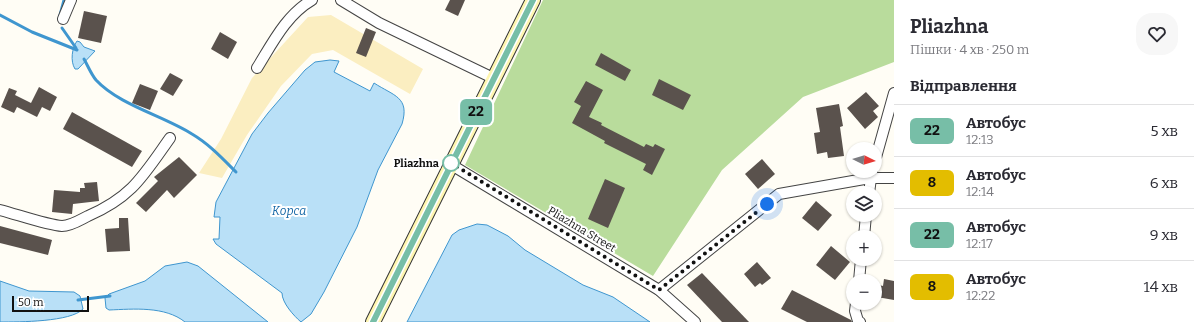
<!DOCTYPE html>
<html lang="uk">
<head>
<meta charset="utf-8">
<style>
  body { margin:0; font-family:Bitter,serif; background:#f7f7f7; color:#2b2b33; height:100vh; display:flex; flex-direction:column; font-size:15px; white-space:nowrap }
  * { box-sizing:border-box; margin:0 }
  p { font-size:13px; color:#7c7c81 }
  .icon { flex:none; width:22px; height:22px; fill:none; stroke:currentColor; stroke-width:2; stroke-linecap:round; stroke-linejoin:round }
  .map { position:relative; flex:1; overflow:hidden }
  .side { display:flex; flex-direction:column; background:#fff; width:300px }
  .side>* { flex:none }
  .badge { padding:0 8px; border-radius:6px; font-size:14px; line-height:26px }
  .needle { width:26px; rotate:95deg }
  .tools { position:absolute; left:846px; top:142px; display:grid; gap:8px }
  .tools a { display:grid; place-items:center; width:36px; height:36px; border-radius:50%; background:#fff; box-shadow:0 1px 3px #0004; font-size:20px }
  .scale { position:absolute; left:12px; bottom:10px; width:77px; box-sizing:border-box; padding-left:4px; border:2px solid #111; border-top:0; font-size:11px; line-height:14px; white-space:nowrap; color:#111; -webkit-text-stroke:3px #fff; paint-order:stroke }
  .you { position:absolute; width:20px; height:20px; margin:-10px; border:3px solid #fff; border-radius:50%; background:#1a73e8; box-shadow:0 0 0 6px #1a73e833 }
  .map>.badge { position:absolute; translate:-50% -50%; box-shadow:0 0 0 2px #fff }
  h2 { padding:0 16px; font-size:15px; line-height:36px }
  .round { display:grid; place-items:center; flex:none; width:42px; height:42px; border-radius:16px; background:#f7f7f7 }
  .head { display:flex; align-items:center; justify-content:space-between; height:68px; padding:0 16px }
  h1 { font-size:19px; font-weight:700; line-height:30px }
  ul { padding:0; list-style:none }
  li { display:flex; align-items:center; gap:12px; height:52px; padding:0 16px; border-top:1px solid #e1e1e2 }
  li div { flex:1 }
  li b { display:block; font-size:15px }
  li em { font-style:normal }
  li .badge { min-width:44px; font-weight:700; text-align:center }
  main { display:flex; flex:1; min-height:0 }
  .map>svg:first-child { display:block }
  .forest { fill:#b9dc9c }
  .sand { fill:#fbeec1 }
  .water { fill:#b9e0f7; stroke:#3f96cf }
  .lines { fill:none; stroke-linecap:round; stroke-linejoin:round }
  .stream { stroke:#3f96cf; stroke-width:3 }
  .building { fill:#5a524d }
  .street-casing { stroke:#444; stroke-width:12 }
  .secondary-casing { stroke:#333; stroke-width:16 }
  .street { stroke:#fff; stroke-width:10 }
  .secondary { stroke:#fff6b0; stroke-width:14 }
  .line-casing { stroke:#fff; stroke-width:9 }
  .line { stroke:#77bea7; stroke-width:6 }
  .walk { stroke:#111; stroke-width:4; stroke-dasharray:0 7.2 }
  .stop-dot { fill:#fff; stroke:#77bea7; stroke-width:2 }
  .labels { text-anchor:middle; stroke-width:4; stroke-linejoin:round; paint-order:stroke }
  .stop-label { font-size:11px; font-weight:bold; fill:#111; stroke:#fff; text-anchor:end }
  .street-label { font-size:11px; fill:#111; stroke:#fff }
  .water-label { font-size:12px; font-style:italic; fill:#1768a6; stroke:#fff }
</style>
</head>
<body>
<main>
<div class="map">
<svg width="894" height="322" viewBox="0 0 894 322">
  <rect width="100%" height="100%" fill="#fffdf5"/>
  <polygon class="forest" points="543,0 894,0 894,62 803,97 722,170 653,276 465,165"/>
  <polygon class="sand" points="331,15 423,69 410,94 333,50 312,54 281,86 247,135 222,178 199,173 221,139 252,78 308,17"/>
  <g class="water">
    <path d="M77,41L80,42L84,47L95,51L78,69H75C70,61 72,48 77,41Z"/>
    <path d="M330,60L339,61L334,72L370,91L374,83C394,96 410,97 402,124L378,170L357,227L324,292L311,314L301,322C294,316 282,303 282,293L216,244L213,239H219L220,217H214L216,202L252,134L268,113L305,70L315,62Z"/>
    <polygon points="477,224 487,225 508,236 525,250 583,285 613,297 650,322 407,322 452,235 459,230"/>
    <path d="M187,262L198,266L268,322H185C165,306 134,309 109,310L106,308L105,298L109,294L145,281L165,266Z"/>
    <path d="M0,281L29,291L74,292L80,296L83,309C71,322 19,322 0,322Z"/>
  </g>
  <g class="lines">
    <g class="stream">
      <polyline points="0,15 32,32 77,50"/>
      <polyline points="59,19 64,0"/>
      <polyline points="62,28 76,48"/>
      <path d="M84,59C88,66 91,74 96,80C119,105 164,116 192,134C209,144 222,158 236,172"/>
      <polyline points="78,300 110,296"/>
    </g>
  </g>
  <g class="building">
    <polygon points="450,0 465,0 458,16 445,10"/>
    <polygon points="84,11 107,16 101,43 78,38"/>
    <polygon points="366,28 376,32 366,57 356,53"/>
    <polygon points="220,32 237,42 228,59 211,49"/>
    <polygon points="601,53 631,70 625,81 595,65"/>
    <polygon points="170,73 183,80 173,96 160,89"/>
    <polygon points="659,79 691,95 683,110 652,95"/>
    <polygon points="586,81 603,90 589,117 602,123 601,125 644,147 646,144 653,147 655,144 665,149 652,175 643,170 646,164 604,143 605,141 572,123 581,106 574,102"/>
    <polygon points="140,84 158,91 150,110 132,103"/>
    <polygon points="39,87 57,97 50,111 42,107 37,117 17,107 14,113 1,107 9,88 17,91 15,95 31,103"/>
    <polygon points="866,92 879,106 873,111 878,117 865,129 847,108"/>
    <polygon points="839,104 843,126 840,127 844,156 828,158 827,152 817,154 814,133 820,132 816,108"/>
    <polygon points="72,112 142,151 132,167 63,129"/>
    <polygon points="179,157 197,175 174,198 167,190 146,212 136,203 158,181 154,177"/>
    <polygon points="762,159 775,174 758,189 745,174"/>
    <polygon points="605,179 625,188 608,228 588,219"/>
    <polygon points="97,182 99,201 73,204 72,214 52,212 54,190 80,192 80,188 85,188 84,183"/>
    <polygon points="816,201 832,215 818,231 802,218"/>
    <polygon points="119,218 128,218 130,251 107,252 105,229 119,228"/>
    <polygon points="0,226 52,240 48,255 0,243"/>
    <polygon points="831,246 850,262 835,280 816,265"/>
    <polygon points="757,262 771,278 762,285 760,283 755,287 744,274"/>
    <polygon points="702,273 749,322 722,322 687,285"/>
    <polygon points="884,279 894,281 894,300 877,297 879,285 883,286"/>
    <polygon points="792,290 851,320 852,322 807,322 781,309"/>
  </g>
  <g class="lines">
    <g class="street-casing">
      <g id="street">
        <polyline points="341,0 379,23 493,78"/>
        <polyline points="63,19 71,0"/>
        <path d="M257,68C272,44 286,15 312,0"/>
        <polyline points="875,161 894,93"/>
        <polyline points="450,164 659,290 695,322"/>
        <polyline points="869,193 872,171"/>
        <path d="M0,210C16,214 47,225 62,226C71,226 80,220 88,216C132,197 143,176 170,138"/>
        <polyline points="864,237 866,215"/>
        <polyline points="859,281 861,259"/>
        <polyline points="659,290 779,194 870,178 894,178"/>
        <polyline points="856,303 855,311 858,321 860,322"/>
      </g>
    </g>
    <g class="secondary-casing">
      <polyline id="secondary" points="373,322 533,0"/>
    </g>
    <use href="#street" class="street"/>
    <use href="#secondary" class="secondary"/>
  </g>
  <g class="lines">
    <g class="line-casing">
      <polyline id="line" points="373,322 533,0"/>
    </g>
    <use href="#line" class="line"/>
    <polyline class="walk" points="451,163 659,290 767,204"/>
  </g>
  <circle class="stop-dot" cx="451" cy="163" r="8"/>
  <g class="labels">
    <g class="stop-label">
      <text x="439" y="167">Pliazhna</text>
    </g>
    <g class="street-label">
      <text transform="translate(582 229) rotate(31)" y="4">Pliazhna Street</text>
    </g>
    <g class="water-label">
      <text x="289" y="215">Корса</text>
    </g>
  </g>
</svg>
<div class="tools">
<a><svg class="needle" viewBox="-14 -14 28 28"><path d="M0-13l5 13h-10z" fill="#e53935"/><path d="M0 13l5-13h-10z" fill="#7c7c81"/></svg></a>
<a><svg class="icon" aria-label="layers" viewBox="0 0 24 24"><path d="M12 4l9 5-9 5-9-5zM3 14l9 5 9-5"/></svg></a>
<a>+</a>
<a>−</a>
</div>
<div class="scale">50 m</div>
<div class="you" style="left:767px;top:204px"></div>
<b class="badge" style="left:476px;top:112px;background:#77bea7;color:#111">22</b>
</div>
<section class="side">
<div class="head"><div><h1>Pliazhna</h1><p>Пішки · 4 хв · 250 m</p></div><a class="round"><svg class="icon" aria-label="heart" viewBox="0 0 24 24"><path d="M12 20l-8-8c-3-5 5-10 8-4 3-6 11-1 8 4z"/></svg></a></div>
<h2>Відправлення</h2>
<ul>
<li><span class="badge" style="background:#77bea7;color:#111">22</span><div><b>Автобус</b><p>12:13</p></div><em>5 хв</em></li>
<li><span class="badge" style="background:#e3bd00;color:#111">8</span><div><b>Автобус</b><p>12:14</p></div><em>6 хв</em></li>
<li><span class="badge" style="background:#77bea7;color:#111">22</span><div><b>Автобус</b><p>12:17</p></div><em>9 хв</em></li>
<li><span class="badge" style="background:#e3bd00;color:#111">8</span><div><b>Автобус</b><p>12:22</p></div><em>14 хв</em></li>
</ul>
</section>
</main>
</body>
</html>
